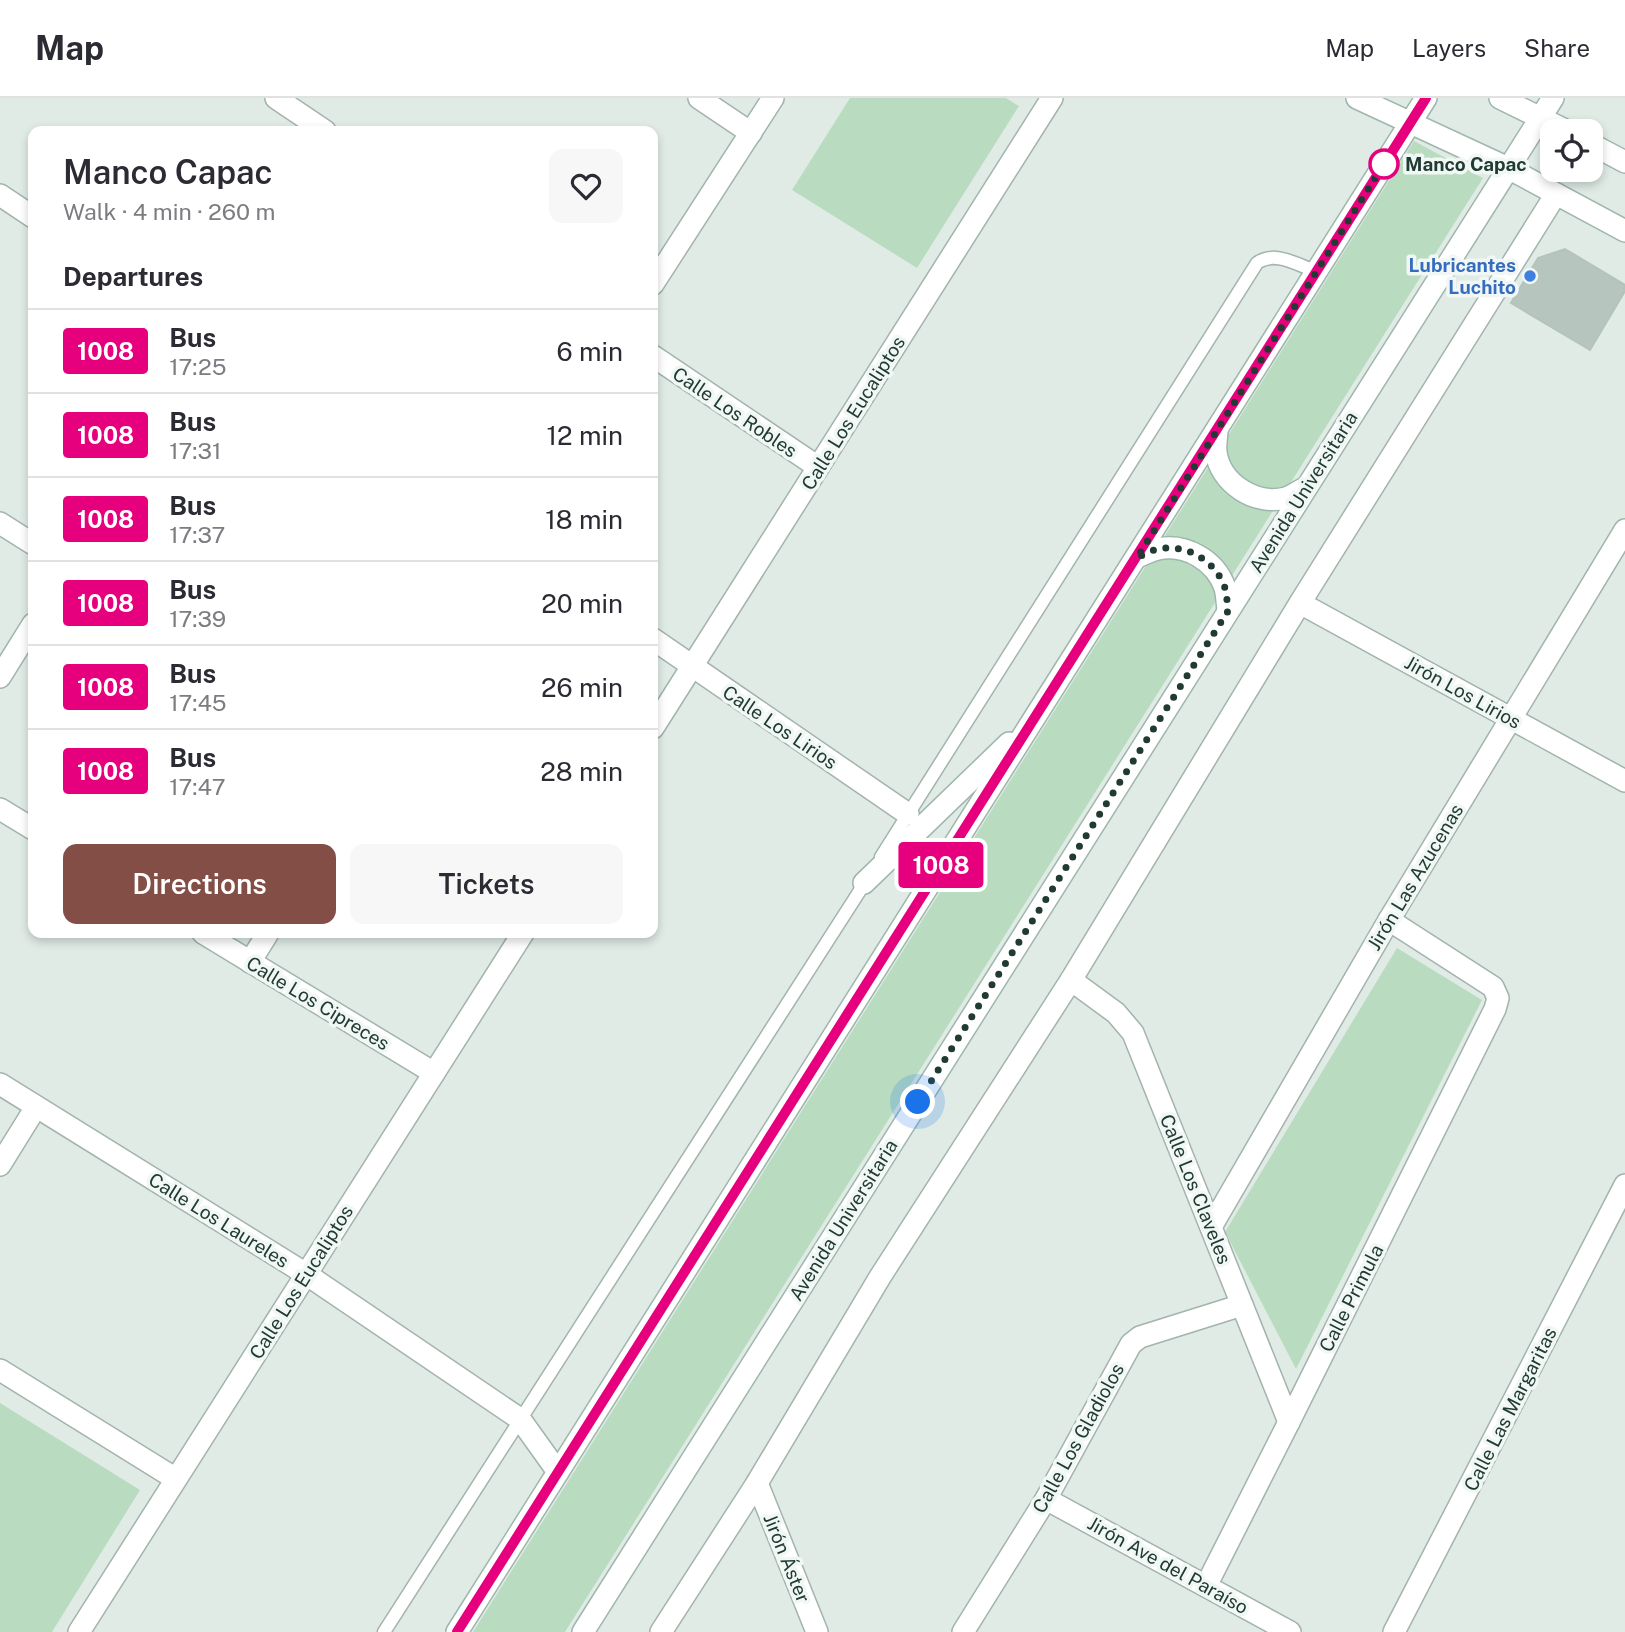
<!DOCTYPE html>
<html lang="en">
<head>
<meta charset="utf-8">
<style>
  body { margin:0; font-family:"Public Sans",sans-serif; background:#f7f7f7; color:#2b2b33; height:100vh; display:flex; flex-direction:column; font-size:26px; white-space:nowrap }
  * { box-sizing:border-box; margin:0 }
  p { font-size:23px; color:#7c7c81 }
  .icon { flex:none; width:38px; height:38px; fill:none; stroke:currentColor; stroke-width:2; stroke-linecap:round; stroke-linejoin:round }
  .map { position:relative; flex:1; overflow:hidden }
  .side { position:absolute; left:28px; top:28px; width:630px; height:812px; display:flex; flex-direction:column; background:#fff; border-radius:14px; box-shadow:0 4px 10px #0003 }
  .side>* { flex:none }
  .badge { padding:0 14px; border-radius:5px; font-size:24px; line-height:46px }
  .tools { position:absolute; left:1540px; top:21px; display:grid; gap:14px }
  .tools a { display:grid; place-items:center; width:63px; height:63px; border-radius:14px; background:#fff; box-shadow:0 4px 10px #0003; font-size:35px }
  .you { position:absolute; width:35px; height:35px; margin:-18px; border:5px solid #fff; border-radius:50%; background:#1a73e8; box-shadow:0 0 0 10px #1a73e833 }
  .map>.badge { position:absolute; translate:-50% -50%; box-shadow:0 0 0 4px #fff }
  h2 { padding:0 35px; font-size:26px; line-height:63px }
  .round { display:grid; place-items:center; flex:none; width:74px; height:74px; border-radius:14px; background:#f7f7f7 }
  .summary { display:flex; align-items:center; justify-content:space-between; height:119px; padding:0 35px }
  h1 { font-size:33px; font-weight:600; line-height:52px }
  .button { display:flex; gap:14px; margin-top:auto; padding:14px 35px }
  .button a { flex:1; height:80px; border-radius:14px; background:#834e45; color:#fff; font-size:28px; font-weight:600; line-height:80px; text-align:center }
  .button a+a { background:#f7f7f7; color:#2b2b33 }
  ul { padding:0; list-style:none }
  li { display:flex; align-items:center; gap:21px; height:84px; padding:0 35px; border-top:2px solid #e1e1e2 }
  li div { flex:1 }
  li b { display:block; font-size:26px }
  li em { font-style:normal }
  li .badge { min-width:77px; font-weight:700; text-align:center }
  header { display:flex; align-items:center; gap:42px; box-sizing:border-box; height:98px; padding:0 35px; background:#fff; border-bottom:2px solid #e1e1e2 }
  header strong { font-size:33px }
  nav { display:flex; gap:38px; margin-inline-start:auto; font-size:24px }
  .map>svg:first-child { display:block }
  .green { fill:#b9dcc1 }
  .building { fill:#b6c5be; stroke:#b3c4bc; stroke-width:2 }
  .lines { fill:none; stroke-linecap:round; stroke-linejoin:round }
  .lane-casing { stroke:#a3b3ad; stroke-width:15 }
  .street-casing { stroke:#a3b3ad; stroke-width:24 }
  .secondary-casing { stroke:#9fb6ad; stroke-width:24 }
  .lane { stroke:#fff; stroke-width:12 }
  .street { stroke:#fff; stroke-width:21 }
  .secondary { stroke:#fff; stroke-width:21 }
  .line-casing { stroke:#fff; stroke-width:16 }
  .line { stroke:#e6007e; stroke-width:10 }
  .walk { stroke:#213b33; stroke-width:7; stroke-dasharray:0 12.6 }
  .stop-dot { fill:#fff; stroke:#e6007e; stroke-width:3.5 }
  .shop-dot { fill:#3f7fe0; stroke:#f0f7f4; stroke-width:2.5 }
  .labels { text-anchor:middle; stroke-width:7; stroke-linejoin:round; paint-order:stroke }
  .stop-label { font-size:19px; font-weight:bold; fill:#213b33; stroke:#f0f7f4; text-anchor:start }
  .shop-label { font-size:19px; font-weight:bold; fill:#366cbe; stroke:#f0f7f4; text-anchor:end }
  .street-label { font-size:19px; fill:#213b33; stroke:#f0f7f4 }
</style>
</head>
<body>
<header>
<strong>Map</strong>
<nav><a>Map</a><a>Layers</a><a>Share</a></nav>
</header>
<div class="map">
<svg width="1625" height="1534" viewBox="0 0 1625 1534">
  <rect width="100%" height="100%" fill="#e0ebe6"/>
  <g class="green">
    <polygon points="850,0 1006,0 1019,8 917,170 792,92"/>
    <polygon points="1414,43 1483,80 565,1534 473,1534"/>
    <polygon points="1397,850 1482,902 1296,1271 1225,1134"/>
    <polygon points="0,1305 140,1392 52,1534 0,1534"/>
  </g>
  <polygon class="building" points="1565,151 1625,187 1625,193 1590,252 1511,205 1538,160"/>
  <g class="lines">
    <g class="lane-casing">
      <g id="lane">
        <path d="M881,759L1257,165C1275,152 1297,167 1316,173"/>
        <polyline points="384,1534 868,780"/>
      </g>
    </g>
    <g class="street-casing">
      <g id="street">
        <polyline points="276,0 325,33"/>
        <polyline points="699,0 751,35"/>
        <polyline points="0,97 33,119"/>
        <polyline points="653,186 773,0"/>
        <polyline points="653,258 818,369"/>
        <polyline points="0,425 33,446"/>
        <polyline points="1300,505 1625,683"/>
        <polyline points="653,541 908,716"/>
        <polyline points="0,579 33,526"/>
        <polyline points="653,630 1052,0"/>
        <polyline points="0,711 33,731"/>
        <polyline points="203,835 434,975"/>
        <polyline points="250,864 268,835"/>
        <polyline points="1071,882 1116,915 1133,935 1289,1324"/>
        <polyline points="0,986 306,1176 520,1321 558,1374"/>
        <polyline points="0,1067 36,1009"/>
        <polyline points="1211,1129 1389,822 1625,432"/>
        <polyline points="0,1272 176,1381"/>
        <polyline points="757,1385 817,1534"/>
        <polyline points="1046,1401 1290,1534"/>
        <polyline points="1206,1488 1289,1324 1495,911 1498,900 1493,889 1389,822"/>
        <polyline points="79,1534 523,835"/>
        <polyline points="661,1534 757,1385 880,1179 1071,882 1300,505 1556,96"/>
        <polyline points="963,1534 1046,1401 1131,1246 1140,1239 1242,1207"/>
        <polyline points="1394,1534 1625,1087"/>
      </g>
    </g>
    <g class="secondary-casing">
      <g id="secondary">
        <polyline points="1357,0 1508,70 1625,133"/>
        <polyline points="1500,0 1567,33"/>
        <polyline points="1591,46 1625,64"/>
        <path d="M1217,332C1217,338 1215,347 1216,354C1220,385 1255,408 1286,400C1292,398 1299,393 1305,390"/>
        <path d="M1137,459C1143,457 1151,452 1158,451C1186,445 1216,463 1225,490C1227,497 1227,505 1228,512"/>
        <polyline points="864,785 1009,645"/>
        <polyline points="457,1534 1426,0"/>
        <polyline points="583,1534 1553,0"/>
      </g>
    </g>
    <use href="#lane" class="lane"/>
    <use href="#street" class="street"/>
    <use href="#secondary" class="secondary"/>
  </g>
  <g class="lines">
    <g class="line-casing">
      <polyline id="line" points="457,1534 1426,0"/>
    </g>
    <use href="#line" class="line"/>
    <path class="walk" d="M918,1004L1228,513C1227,505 1227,497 1225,490C1216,463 1186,445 1158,451C1151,452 1143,457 1137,460L1384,66"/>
  </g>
  <circle class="stop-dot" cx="1384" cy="66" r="14"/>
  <circle class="shop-dot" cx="1530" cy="178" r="7"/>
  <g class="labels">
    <g class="stop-label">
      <text x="1405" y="73">Manco Capac</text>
    </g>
    <g class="shop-label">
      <text x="1516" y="174">Lubricantes<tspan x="1516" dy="22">Luchito</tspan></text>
    </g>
    <g class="street-label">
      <text transform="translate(735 314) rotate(34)" y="7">Calle Los Robles</text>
      <text transform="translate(853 315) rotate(-58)" y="7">Calle Los Eucaliptos</text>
      <text transform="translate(1303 394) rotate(-58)" y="7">Avenida Universitaria</text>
      <text transform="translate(1463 594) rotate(29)" y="7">Jirón Los Lirios</text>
      <text transform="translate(780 629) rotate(34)" y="7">Calle Los Lirios</text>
      <text transform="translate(1415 779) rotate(-59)" y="7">Jirón Las Azucenas</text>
      <text transform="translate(318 905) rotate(31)" y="7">Calle Los Cipreces</text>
      <text transform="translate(1196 1091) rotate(68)" y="7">Calle Los Claveles</text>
      <text transform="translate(219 1122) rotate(32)" y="7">Calle Los Laureles</text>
      <text transform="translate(843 1122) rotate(-58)" y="7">Avenida Universitaria</text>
      <text transform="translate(301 1184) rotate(-58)" y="7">Calle Los Eucaliptos</text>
      <text transform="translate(1351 1200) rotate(-63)" y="7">Calle Primula</text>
      <text transform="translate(1510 1311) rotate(-63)" y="7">Calle Las Margaritas</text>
      <text transform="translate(1078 1340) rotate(-61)" y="7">Calle Los Gladiolos</text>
      <text transform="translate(787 1460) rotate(68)" y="7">Jirón Áster</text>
      <text transform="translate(1168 1467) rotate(29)" y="7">Jirón Ave del Paraíso</text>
    </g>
  </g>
</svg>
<div class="tools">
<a><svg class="icon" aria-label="locate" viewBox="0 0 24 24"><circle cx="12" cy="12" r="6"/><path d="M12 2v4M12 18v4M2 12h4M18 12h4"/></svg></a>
</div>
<div class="you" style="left:918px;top:1004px"></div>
<b class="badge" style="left:941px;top:767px;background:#e6007e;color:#fff">1008</b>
<section class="side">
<div class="summary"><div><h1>Manco Capac</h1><p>Walk · 4 min · 260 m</p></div><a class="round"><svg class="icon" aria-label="heart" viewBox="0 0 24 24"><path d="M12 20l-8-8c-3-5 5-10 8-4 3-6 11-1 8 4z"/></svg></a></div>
<h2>Departures</h2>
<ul>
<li><span class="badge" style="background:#e6007e;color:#fff">1008</span><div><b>Bus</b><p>17:25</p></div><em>6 min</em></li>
<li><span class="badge" style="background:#e6007e;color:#fff">1008</span><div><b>Bus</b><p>17:31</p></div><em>12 min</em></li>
<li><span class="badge" style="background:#e6007e;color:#fff">1008</span><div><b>Bus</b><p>17:37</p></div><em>18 min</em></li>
<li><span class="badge" style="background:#e6007e;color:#fff">1008</span><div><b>Bus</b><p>17:39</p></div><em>20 min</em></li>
<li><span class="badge" style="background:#e6007e;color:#fff">1008</span><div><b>Bus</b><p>17:45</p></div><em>26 min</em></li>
<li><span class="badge" style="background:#e6007e;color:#fff">1008</span><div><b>Bus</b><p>17:47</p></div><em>28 min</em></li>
</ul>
<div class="button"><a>Directions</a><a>Tickets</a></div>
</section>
</div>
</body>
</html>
